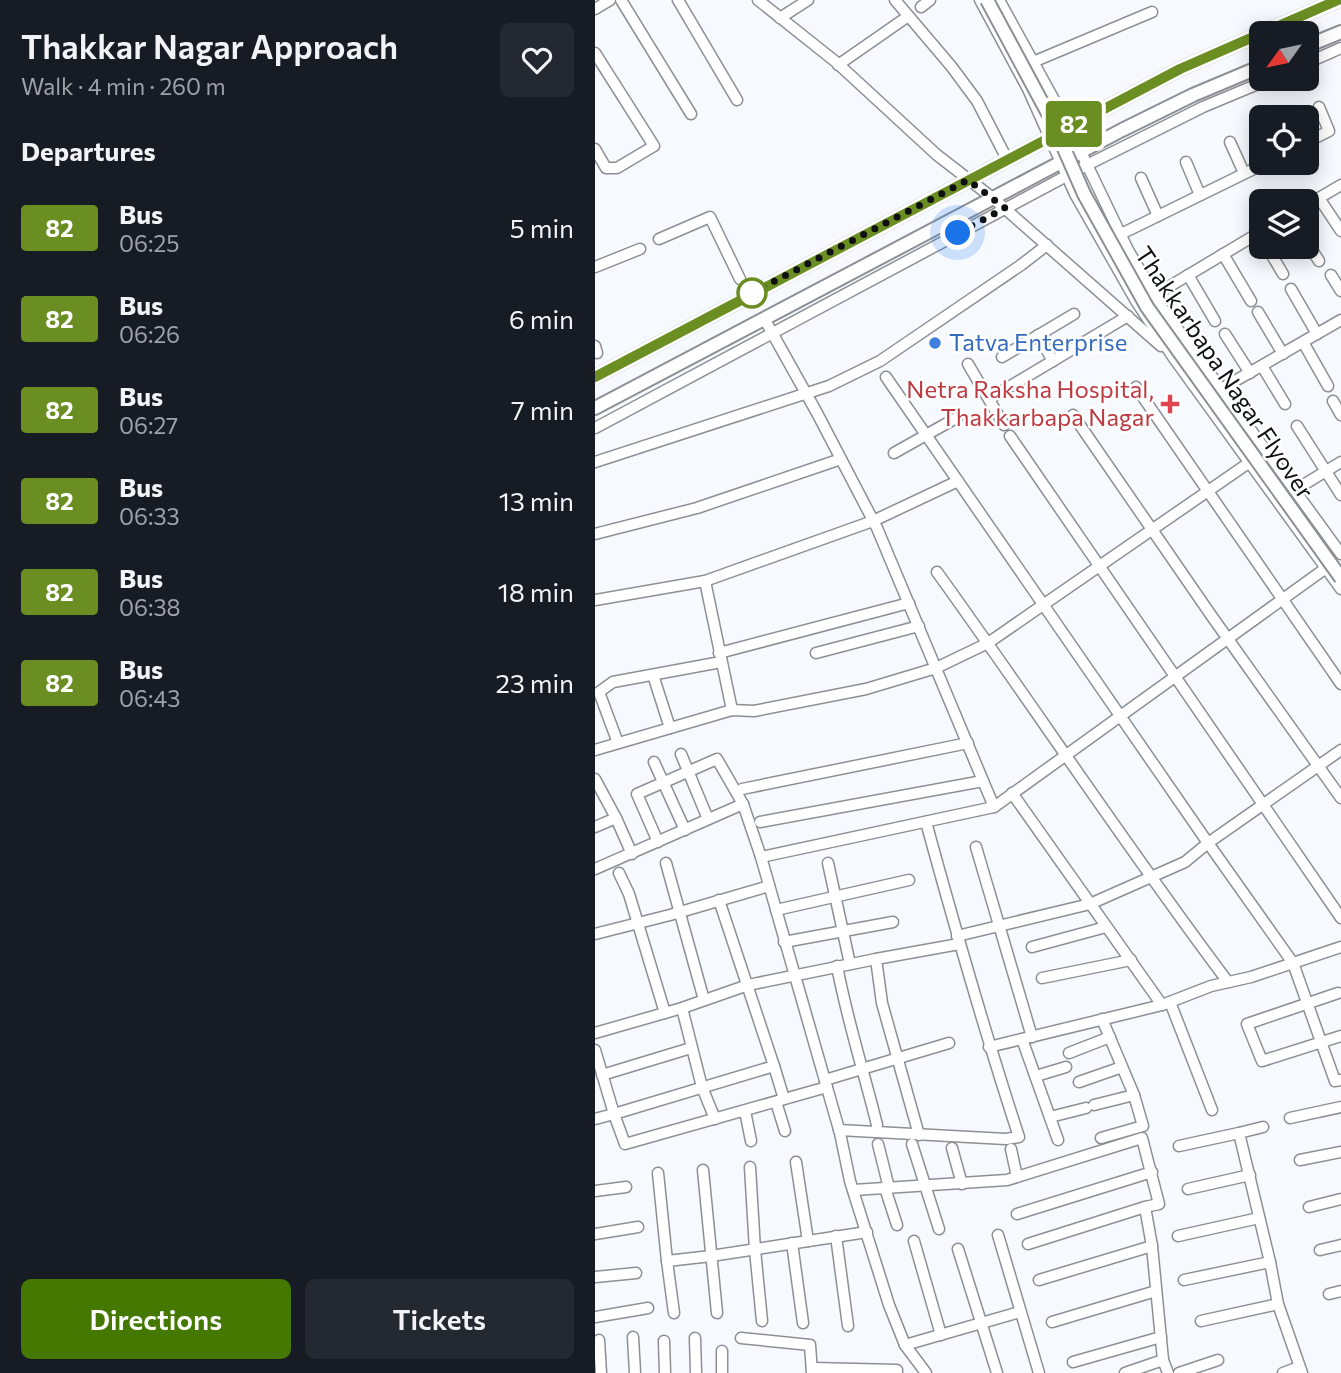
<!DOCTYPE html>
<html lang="en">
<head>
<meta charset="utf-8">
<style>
  body { margin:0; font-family:Commissioner,sans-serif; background:#242831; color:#f1f3f6; height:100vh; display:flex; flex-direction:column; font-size:26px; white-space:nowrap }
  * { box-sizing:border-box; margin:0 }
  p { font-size:23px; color:#9ea1a6 }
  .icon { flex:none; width:38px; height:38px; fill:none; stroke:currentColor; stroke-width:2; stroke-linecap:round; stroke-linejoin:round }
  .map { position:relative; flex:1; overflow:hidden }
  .drawer { display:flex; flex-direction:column; background:#171b24; width:595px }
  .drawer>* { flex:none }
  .badge { padding:0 14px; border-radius:5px; font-size:24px; line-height:46px }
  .needle { width:46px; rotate:237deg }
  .tools { position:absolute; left:654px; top:21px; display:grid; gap:14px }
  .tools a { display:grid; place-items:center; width:70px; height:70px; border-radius:10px; background:#171b24; box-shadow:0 4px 18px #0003; font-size:35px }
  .you { position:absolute; width:35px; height:35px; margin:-18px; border:5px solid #fff; border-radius:50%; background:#1a73e8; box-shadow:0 0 0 10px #1a73e833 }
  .map>.badge { position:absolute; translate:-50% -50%; box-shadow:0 0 0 4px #fff }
  h2 { padding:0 21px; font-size:26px; line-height:63px }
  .round { display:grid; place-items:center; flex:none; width:74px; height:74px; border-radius:10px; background:#242831 }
  .headline { display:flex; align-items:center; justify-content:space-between; height:119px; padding:0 21px }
  h1 { font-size:33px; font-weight:600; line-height:52px }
  .button { display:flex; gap:14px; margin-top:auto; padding:14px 21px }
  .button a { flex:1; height:80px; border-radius:10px; background:#457801; color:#fff; font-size:28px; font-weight:600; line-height:80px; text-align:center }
  .button a+a { background:#242831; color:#f1f3f6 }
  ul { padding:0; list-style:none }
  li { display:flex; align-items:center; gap:21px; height:91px; padding:0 21px }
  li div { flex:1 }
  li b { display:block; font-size:26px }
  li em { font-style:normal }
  li .badge { min-width:77px; font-weight:700; text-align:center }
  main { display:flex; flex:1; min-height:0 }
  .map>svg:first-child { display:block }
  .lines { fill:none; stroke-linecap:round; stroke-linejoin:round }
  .minor-casing { stroke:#8c9094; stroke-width:13 }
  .major-casing { stroke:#8c9094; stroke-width:16 }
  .minor { stroke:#fff; stroke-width:10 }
  .major { stroke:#fff; stroke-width:12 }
  .major-bridge-casing { stroke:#8c9094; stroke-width:16; stroke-linecap:butt }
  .major-bridge { stroke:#fff; stroke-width:12 }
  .line-casing { stroke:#fff; stroke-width:16 }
  .line { stroke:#6b8e23; stroke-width:10 }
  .walk { stroke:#0f1012; stroke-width:7; stroke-dasharray:0 12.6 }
  .stop-dot { fill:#fff; stroke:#6b8e23; stroke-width:3.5 }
  .shop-dot { fill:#3f7fe0; stroke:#fff; stroke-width:2.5 }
  .health-dot { fill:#e0444e; stroke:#fff; stroke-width:2.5 }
  .labels { text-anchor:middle; stroke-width:5; stroke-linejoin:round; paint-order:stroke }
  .shop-label { font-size:24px; fill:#366cbe; stroke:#fff; text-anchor:start }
  .street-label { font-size:24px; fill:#0f1012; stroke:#fff }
  .health-label { font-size:24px; fill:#be3a42; stroke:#fff; text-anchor:end }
</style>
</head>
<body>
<main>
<section class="drawer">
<div class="headline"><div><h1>Thakkar Nagar Approach</h1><p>Walk · 4 min · 260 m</p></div><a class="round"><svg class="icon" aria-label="heart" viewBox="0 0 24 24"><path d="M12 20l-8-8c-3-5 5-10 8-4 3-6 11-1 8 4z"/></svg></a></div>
<h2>Departures</h2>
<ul>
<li><span class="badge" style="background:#6b8e23;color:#fff">82</span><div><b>Bus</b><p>06:25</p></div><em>5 min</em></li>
<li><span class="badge" style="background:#6b8e23;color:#fff">82</span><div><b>Bus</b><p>06:26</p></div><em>6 min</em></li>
<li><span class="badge" style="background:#6b8e23;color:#fff">82</span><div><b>Bus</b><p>06:27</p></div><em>7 min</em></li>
<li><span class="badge" style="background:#6b8e23;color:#fff">82</span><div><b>Bus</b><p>06:33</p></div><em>13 min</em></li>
<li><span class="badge" style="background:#6b8e23;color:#fff">82</span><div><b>Bus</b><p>06:38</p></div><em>18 min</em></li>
<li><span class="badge" style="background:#6b8e23;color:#fff">82</span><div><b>Bus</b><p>06:43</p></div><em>23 min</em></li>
</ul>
<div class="button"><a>Directions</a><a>Tickets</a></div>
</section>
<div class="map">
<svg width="746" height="1373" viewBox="0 0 746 1373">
  <rect width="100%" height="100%" fill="#f6faff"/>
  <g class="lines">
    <g class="minor-casing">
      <g id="minor">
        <polyline points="26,0 96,114"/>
        <polyline points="83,0 142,100"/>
        <polyline points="163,0 241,62 342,155 399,199 566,346"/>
        <polyline points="300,0 356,66 382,101 412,159"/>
        <polyline points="385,0 433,89 480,194 541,301 578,357 746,589"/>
        <polyline points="404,0 474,127 533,250 568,309 746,554"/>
        <polyline points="326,7 335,0"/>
        <polyline points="0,9 15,0"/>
        <polyline points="185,18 213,0"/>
        <polyline points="0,53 59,146 22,168 11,168 0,149"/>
        <polyline points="438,62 557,12"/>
        <polyline points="712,63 746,48"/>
        <polyline points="243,65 312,17"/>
        <polyline points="635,142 649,173"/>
        <polyline points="712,142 734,131 724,107"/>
        <polyline points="591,162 605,195"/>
        <polyline points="546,178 563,216"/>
        <polyline points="724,198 746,231"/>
        <polyline points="712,205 746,185"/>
        <polyline points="526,234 671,163"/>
        <polyline points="64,239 115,217 145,279"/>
        <polyline points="712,242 724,261"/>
        <polyline points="672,247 688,274"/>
        <polyline points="628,254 656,301"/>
        <polyline points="0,267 45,249"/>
        <polyline points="593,275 620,321"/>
        <polyline points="736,275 746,291"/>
        <polyline points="696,289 722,334"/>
        <polyline points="560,295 667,231"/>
        <polyline points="663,312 688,354"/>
        <polyline points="170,320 222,413 282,528 399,807 731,568"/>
        <polyline points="630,334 655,373"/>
        <polyline points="443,335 458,361"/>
        <polyline points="708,342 733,386"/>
        <polyline points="0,346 2,353"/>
        <polyline points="407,357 479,314"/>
        <polyline points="373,364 409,425"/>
        <polyline points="667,366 690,404"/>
        <polyline points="291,377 613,843 698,963 740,1081 746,1080"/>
        <polyline points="541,387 746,684"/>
        <polyline points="626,389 746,320"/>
        <polyline points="394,399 533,316"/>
        <polyline points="738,401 746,415"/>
        <polyline points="478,415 618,618 746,798"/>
        <polyline points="702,426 746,495"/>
        <polyline points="0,428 492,165 608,107 675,79"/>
        <polyline points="415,436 746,918"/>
        <polyline points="299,453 363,417"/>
        <polyline points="0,462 234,386 285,361 426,265 452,245"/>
        <polyline points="700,490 746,462"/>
        <polyline points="0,534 102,508 246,459"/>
        <path d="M342,572C440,708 532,848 633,982"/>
        <polyline points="110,581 137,710"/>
        <polyline points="0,600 110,581 278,521 363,481"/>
        <polyline points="124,653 314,603"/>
        <polyline points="221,653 324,626"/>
        <polyline points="58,675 75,728"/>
        <polyline points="23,743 4,692 18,682 126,662"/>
        <polyline points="0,750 137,710 159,711 271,689 341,668 393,643 655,462"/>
        <polyline points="86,754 113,819"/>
        <polyline points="59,762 90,830"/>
        <polyline points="0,779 21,818"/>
        <polyline points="147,789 373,743"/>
        <polyline points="417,793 567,1005"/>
        <polyline points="165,822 388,781"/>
        <polyline points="0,827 21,818 37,854"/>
        <polyline points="63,842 42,794 122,759 148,804 166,857 245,1133 255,1181 294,1305 310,1345 331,1373"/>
        <polyline points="381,847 437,1037"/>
        <polyline points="166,857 399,807"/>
        <polyline points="71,863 109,1000"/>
        <polyline points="233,863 255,964"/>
        <polyline points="0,869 148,804"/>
        <polyline points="24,873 34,894 70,1013"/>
        <polyline points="124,900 179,1066 19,1114 30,1144 232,1087"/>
        <polyline points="181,910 314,880"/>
        <polyline points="0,934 75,915 174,886"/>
        <polyline points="362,936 495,904 590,862 613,843 746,750"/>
        <polyline points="189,942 298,922"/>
        <polyline points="437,947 511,927"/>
        <path d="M242,966C252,1020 269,1072 282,1125"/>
        <polyline points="447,978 536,960"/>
        <polyline points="743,993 652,1024 667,1061 746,1036"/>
        <polyline points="575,1002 617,1110"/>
        <polyline points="87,1008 107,1087 120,1119"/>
        <polyline points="0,1033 87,1008 153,985 281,959"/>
        <polyline points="427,1039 463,1140"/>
        <polyline points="394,1047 567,1005 616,986 656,977 746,947"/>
        <polyline points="0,1050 19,1114 0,1119"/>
        <polyline points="474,1053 515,1037"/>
        <polyline points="179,1066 189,1099"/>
        <polyline points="7,1075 96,1048"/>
        <polyline points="441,1076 471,1067"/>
        <polyline points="230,1080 354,1043"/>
        <polyline points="484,1082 527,1067"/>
        <polyline points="181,1102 190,1131"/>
        <polyline points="499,1105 539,1095"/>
        <polyline points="150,1111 156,1141"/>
        <polyline points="455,1117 491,1108"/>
        <polyline points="695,1118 746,1107"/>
        <polyline points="668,1127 644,1133 675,1262 683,1304 707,1373"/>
        <path d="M244,1130L411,1139L424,1137C390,1033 360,928 331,822"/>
        <polyline points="324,1135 287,1003 281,959 364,944"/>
        <polyline points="506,1138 548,1126 539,1095 507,1019"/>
        <polyline points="283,1144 294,1188"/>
        <polyline points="317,1144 344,1229"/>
        <polyline points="584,1146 644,1133"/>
        <polyline points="357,1148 367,1184"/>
        <polyline points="416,1149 422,1177"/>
        <polyline points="705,1160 746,1152"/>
        <polyline points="201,1162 213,1241"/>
        <polyline points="155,1167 160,1250 167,1321"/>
        <polyline points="108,1170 122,1313"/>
        <polyline points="63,1173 72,1261"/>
        <polyline points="290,1188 302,1225"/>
        <polyline points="593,1189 655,1175"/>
        <polyline points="259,1190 412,1180 547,1138 564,1204 550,1207 557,1246 568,1360 573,1373"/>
        <polyline points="0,1191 31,1187"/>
        <polyline points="714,1207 746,1199"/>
        <polyline points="422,1214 557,1172"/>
        <polyline points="0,1234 43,1227"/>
        <polyline points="403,1235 444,1373"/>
        <polyline points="241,1236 253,1326"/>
        <polyline points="583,1236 664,1218"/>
        <polyline points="319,1241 346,1335"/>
        <polyline points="197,1243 208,1323"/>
        <polyline points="433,1244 550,1207"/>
        <polyline points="363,1249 402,1373"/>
        <polyline points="725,1250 746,1245"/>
        <polyline points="0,1277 41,1273"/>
        <polyline points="444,1280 557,1246"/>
        <polyline points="589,1280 675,1262"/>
        <polyline points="734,1294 746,1291"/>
        <polyline points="79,1313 72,1261 116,1256 272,1232"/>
        <polyline points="0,1317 53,1308"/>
        <polyline points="606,1321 683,1304"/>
        <polyline points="457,1322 561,1291"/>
        <polyline points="38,1337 40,1373"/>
        <polyline points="100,1338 101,1373"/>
        <polyline points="146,1338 215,1345 217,1373"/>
        <polyline points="4,1340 6,1373"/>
        <polyline points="69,1341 70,1373"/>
        <polyline points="310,1345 425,1312"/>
        <polyline points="127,1351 127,1373"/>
        <polyline points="478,1362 566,1337"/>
        <polyline points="217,1368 302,1370 302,1373"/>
        <polyline points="530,1373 568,1360"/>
        <polyline points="584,1373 623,1360"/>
        <polyline points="688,1373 704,1367"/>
      </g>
    </g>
    <g class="major-casing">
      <g id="major">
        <polyline points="712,46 746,32"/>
        <polyline points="0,377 585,69 743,0"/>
        <polyline points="0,408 527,130 598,95 667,66"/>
      </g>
    </g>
    <use href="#minor" class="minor"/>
    <use href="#major" class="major"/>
    <g class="major-bridge-casing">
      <polyline id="major-bridge" points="392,0 457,121 489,194 552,307 746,578"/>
    </g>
    <use href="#major-bridge" class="major-bridge"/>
  </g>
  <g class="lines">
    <g class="line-casing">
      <polyline id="line" points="0,377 585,69 743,0"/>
    </g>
    <use href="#line" class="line"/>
    <polyline class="walk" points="157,293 373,180 410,208 363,233"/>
  </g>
  <circle class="stop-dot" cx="157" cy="293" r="14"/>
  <circle class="shop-dot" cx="340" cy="343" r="7"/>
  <path class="health-dot" d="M571.5 393.5h7v7h7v7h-7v7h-7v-7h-7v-7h7z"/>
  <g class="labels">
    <g class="shop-label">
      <text x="354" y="351">Tatva Enterprise</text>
    </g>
    <g class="street-label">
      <text transform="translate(629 373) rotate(56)" y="8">Thakkarbapa Nagar Flyover</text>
    </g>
    <g class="health-label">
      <text x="559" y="398">Netra Raksha Hospital,<tspan x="559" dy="28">Thakkarbapa Nagar</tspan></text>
    </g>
  </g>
</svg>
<div class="tools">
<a><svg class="needle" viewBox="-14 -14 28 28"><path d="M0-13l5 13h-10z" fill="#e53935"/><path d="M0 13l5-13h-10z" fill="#9ea1a6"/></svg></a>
<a><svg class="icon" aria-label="locate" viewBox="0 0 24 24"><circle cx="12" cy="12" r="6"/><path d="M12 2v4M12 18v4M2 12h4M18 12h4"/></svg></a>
<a><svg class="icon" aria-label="layers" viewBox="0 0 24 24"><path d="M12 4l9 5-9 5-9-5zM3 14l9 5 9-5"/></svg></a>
</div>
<div class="you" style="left:363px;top:233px"></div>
<b class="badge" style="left:479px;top:124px;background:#6b8e23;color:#fff">82</b>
</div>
</main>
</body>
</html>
